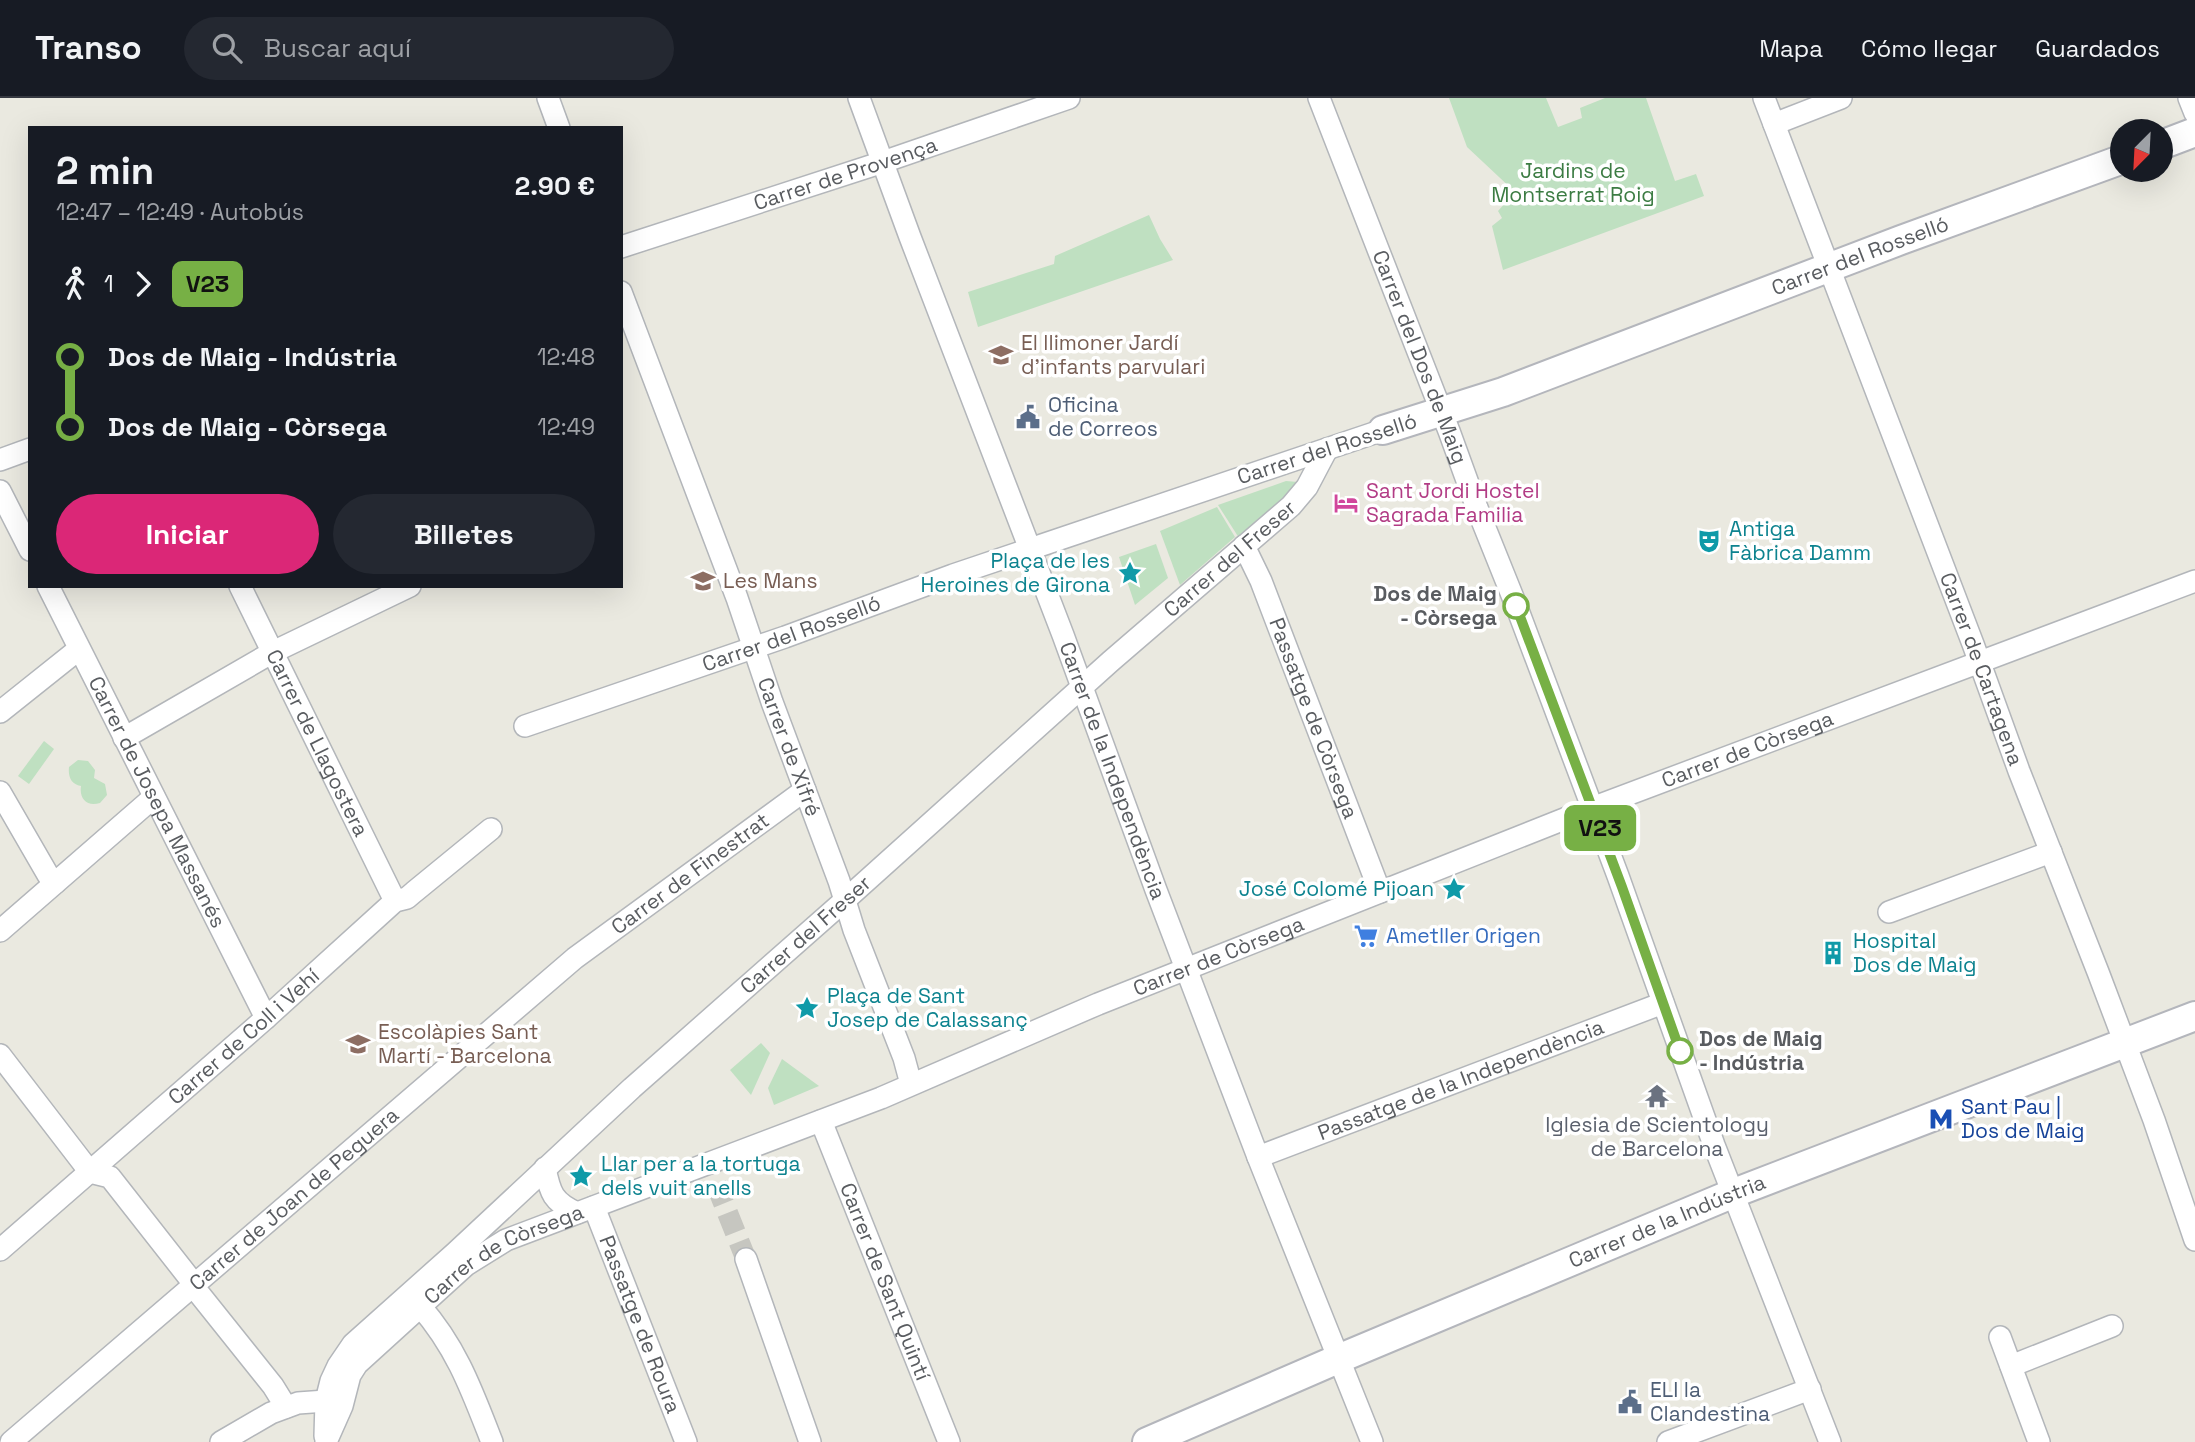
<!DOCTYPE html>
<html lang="es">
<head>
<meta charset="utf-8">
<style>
  body { margin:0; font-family:"Space Grotesk",sans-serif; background:#242831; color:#f1f3f6; height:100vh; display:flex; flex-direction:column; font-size:26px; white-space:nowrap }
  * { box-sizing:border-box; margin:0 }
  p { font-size:23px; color:#9ea1a6 }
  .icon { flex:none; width:38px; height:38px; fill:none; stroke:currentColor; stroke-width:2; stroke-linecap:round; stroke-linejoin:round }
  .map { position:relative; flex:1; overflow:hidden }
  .drawer { position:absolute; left:28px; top:28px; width:595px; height:462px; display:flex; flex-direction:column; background:#171b24; border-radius:0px; box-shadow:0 7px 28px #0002 }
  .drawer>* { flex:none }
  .badge { padding:0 14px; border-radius:10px; font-size:24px; line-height:46px }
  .needle { width:46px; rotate:204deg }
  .tools { position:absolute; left:2110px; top:21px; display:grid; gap:14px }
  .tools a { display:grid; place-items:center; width:63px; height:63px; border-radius:50%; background:#171b24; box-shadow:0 7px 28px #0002; font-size:35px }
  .map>.badge { position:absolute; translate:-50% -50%; box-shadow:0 0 0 4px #fff }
  .legs { display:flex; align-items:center; gap:10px; height:77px; padding:0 28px; font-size:23px }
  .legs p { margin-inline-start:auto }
  .head { display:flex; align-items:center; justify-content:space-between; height:119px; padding:0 28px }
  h1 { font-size:38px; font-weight:600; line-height:52px }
  .action { display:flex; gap:14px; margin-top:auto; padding:14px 28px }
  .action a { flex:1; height:80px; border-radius:42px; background:#db2777; color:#fff; font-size:28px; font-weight:600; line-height:80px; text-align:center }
  .action a+a { background:#242831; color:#f1f3f6 }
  ul { padding:0 28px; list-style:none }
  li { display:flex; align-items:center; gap:24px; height:70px; font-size:26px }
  li i { display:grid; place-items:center; width:10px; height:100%; margin:0 9px; background:currentColor }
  li i::after { content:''; width:18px; height:18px; margin:-9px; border:5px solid; border-radius:50%; background:#171b24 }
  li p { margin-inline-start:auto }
  li:first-child i { background:linear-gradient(#0000 50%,currentColor 0) }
  li:last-child i { background:linear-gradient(currentColor 50%,#0000 0) }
  header { display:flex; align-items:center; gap:42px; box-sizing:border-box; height:98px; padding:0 35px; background:#171b24; border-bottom:2px solid #363941 }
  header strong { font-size:33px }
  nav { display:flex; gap:38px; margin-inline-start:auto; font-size:24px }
  .search { width:490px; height:63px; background:#242831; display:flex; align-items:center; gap:18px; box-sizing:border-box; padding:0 24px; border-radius:38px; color:#9ea1a6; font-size:26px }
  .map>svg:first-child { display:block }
  .green { fill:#bfe0c1 }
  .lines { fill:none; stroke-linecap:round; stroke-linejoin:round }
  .street-tunnel { stroke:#c6c6c0; stroke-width:21; stroke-dasharray:21 10; stroke-linecap:butt }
  .street-casing { stroke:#b3b6ba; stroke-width:24 }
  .secondary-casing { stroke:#b4b6bc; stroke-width:32 }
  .street { stroke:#fff; stroke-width:21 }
  .secondary { stroke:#fff; stroke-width:28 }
  .line-1-casing { stroke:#fff; stroke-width:16 }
  .line-1 { stroke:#77b045; stroke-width:10 }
  .stop-1-dot { fill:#fff; stroke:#77b045; stroke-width:3.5 }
  .labels { text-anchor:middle; stroke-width:7; stroke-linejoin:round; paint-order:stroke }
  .park-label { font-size:21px; fill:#3c7c43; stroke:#fff }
  .street-label { font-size:21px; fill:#595c60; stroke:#fff }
  .education-label { font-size:21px; fill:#785e54; stroke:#fff; text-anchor:start }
  .service-label { font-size:21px; fill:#4e5e75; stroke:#fff; text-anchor:start }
  .hotel-label { font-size:21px; fill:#b23c85; stroke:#fff; text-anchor:start }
  .culture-label { font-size:21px; fill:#0d838f; stroke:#fff; text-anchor:start }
  .stop-label { font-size:21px; font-weight:bold; fill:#595c60; stroke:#fff; text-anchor:end }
  .shop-label { font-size:21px; fill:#366cbe; stroke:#fff; text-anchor:start }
  .transit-label { font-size:21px; fill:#164399; stroke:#fff; text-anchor:start }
  .worship-label { font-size:21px; fill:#5b616d; stroke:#fff }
</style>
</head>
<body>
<header>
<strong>Transo</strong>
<div class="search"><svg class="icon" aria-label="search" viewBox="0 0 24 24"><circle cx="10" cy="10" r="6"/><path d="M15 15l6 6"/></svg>Buscar aquí</div>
<nav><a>Mapa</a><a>Cómo llegar</a><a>Guardados</a></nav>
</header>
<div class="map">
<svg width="2195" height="1344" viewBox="0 0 2195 1344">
  <rect width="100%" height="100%" fill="#eae9e0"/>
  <g class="green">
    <polygon points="1449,0 1546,0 1558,29 1582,20 1580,10 1605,0 1646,0 1675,83 1696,76 1704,98 1503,172 1492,128 1502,120 1498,113 1515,94 1467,49"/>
    <polygon points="1149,117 1160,141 1173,162 978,229 968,194 1054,166 1055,158"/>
    <polygon points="1286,383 1298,384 1298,389 1239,440 1218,407"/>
    <polygon points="1217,409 1235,439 1180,487 1160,433"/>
    <polygon points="1156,446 1168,480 1135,507 1119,459"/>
    <polygon points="44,643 54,651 29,686 18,678"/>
    <path d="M78,662L88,663L95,672L94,680L105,686L107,697L100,705C87,709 79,701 81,688C71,686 68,679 69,669Z"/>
    <polygon points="761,945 770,955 751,997 730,972"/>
    <polygon points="782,961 819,988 774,1007 768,990"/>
  </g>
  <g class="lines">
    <polyline class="street-tunnel" points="716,1086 746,1161"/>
    <g class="street-casing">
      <g id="street">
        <polyline points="548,0 559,30"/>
        <path id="s1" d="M859,0L910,139L1063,537L1156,792L1258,1059L1372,1344"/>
        <path id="s2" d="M1319,0L1449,333L1477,410L1516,507L1618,778L1714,1047L1830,1344"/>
        <path id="s3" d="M1764,0L1973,546L2019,673L2098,874L2154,1022L2195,1142"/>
        <polyline points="2189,0 2195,15"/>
        <polyline points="1774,26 1841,0"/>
        <path id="s4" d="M621,149L883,64L1069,0"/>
        <path id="s5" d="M621,194L737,500L772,604L839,783L854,832L904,960L911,986"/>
        <polyline points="0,362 30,351"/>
        <polyline points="0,393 30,452"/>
        <path id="s6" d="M1244,448L1261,483L1380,794"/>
        <path id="s7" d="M48,488L266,920"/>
        <path id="s8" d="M240,488L395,803"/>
        <polyline points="0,614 79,551"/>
        <path id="s9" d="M525,628L785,539L953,477L1383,332"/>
        <polyline points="124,640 273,554 410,488"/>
        <polyline points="0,694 48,777 55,785"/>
        <polyline points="1889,814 2051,754"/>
        <polyline points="0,833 154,699"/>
        <polyline points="0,957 90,1074"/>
        <path id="s10" d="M821,1023L949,1344"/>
        <path id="s11" d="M1258,1059L1663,905"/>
        <path d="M545,1070C550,1095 553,1104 577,1115"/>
        <polyline points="90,1074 110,1079 194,1186 197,1193 273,1288 286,1309"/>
        <path id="s12" d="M594,1109L686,1344"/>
        <path id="s13" d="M0,1152L266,920L395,803L407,800L414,794L491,731"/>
        <polyline points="746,1161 810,1344"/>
        <path d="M420,1208C457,1250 472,1293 492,1344"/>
        <polyline points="2000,1239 2039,1344"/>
        <polyline points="2011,1268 2112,1228"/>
        <path id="s14" d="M325,1338L326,1303L331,1283L338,1268L353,1246L455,1155L632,990L844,803L1111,563L1291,408L1307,389L1327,351"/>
        <path id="s15" d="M11,1344L575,860L805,692"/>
        <polyline points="221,1344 271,1315 298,1305 326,1303"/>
        <path id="s16" d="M326,1344L342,1308L350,1277L357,1266L466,1167L506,1142L881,1000L1098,906L1592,710L2195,483"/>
        <polyline points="1668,1344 1810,1291"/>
      </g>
    </g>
    <g class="secondary-casing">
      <g id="secondary">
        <polyline points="2161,47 2195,34"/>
        <path id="s17" d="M1383,332L1503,294L1901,142L2123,61"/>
        <path id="s18" d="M1147,1344L1338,1261L1734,1095L2195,918"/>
      </g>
    </g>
    <use href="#street" class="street"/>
    <use href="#secondary" class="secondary"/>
  </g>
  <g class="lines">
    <g class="line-1-casing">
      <polyline id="line-1" points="1516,508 1622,789 1680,953"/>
    </g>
    <use href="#line-1" class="line-1"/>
  </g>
  <defs>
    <g id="school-bare" transform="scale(1.89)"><path d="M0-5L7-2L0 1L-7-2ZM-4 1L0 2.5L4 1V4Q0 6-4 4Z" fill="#8d6e63" stroke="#fff" stroke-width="2.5" paint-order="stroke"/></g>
    <g id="civic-bare" transform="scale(1.89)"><path d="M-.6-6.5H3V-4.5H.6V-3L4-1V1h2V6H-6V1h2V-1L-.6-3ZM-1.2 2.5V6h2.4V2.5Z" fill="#5c6f8a" stroke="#fff" stroke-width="2.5" paint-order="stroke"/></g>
    <g id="hotel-bare" transform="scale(1.89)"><path d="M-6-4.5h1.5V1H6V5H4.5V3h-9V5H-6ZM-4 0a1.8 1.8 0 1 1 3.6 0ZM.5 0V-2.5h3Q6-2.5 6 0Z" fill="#d1479c" stroke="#fff" stroke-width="2.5" paint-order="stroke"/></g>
    <g id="theatre-bare" transform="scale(1.89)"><path d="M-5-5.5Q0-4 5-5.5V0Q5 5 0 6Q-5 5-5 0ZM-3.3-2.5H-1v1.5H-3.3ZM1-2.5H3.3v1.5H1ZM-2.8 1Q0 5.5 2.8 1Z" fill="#0f9aa8" stroke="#fff" stroke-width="2.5" paint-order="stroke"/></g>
    <g id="sight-bare" transform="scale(1.89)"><path d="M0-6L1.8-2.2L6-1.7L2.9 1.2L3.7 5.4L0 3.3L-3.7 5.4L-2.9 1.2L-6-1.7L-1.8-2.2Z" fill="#0f9aa8" stroke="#fff" stroke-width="2.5" paint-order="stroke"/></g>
    <g id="supermarket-bare" transform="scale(1.89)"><path d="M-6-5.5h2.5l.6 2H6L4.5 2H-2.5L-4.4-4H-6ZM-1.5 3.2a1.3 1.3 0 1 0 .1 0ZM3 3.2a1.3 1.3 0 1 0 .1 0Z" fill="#3f7fe0" stroke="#fff" stroke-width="2.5" paint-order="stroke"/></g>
    <g id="building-bare" transform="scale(1.89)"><path d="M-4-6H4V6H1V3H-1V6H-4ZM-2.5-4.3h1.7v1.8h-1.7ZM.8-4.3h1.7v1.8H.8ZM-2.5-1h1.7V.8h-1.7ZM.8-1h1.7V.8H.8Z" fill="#0f9aa8" stroke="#fff" stroke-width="2.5" paint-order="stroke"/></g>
    <g id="temple-bare" transform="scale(1.89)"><path d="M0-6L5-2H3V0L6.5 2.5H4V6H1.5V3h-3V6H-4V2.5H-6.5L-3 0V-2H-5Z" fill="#6b7280" stroke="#fff" stroke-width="2.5" paint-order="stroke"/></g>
    <g id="metro-bare" transform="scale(1.89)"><path d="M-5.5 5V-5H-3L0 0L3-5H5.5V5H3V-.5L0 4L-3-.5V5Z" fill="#1a4fb4" stroke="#fff" stroke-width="2.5" paint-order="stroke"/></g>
  </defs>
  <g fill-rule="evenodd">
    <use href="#school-bare" x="1001" y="257"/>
    <use href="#civic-bare" x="1028" y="319"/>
    <use href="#hotel-bare" x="1346" y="405"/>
    <use href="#theatre-bare" x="1709" y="443"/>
    <use href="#sight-bare" x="1130" y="475"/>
    <use href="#school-bare" x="703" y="483"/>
    <use href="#sight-bare" x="1454" y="791"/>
    <use href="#supermarket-bare" x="1366" y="838"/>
    <use href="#building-bare" x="1833" y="855"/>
    <use href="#sight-bare" x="807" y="910"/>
    <use href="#school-bare" x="358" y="946"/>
    <use href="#temple-bare" x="1657" y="998"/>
    <use href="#metro-bare" x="1941" y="1021"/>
    <use href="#sight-bare" x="581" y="1078"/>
    <use href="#civic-bare" x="1630" y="1304"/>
  </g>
  <g class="stop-1-dot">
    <circle cx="1516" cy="508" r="12"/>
    <circle cx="1680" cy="953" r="12"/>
  </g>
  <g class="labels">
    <g class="park-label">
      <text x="1573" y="80">Jardins de<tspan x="1573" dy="24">Montserrat Roig</tspan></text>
    </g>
    <g class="street-label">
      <text dy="7" stroke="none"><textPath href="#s4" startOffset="236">Carrer de Provença</textPath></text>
      <text dy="7" stroke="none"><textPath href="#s17" startOffset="508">Carrer del Rosselló</textPath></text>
      <text dy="7" stroke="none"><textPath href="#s2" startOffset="278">Carrer del Dos de Maig</textPath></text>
      <text transform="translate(1327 351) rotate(-18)" y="7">Carrer del Rosselló</text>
      <text dy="7" stroke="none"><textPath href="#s14" startOffset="1276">Carrer del Freser</textPath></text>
      <text dy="7" stroke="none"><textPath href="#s9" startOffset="282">Carrer del Rosselló</textPath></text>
      <text dy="7" stroke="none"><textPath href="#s3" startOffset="611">Carrer de Cartagena</textPath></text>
      <text dy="7" stroke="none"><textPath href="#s6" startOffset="186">Passatge de Còrsega</textPath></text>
      <text dy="7" stroke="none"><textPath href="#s8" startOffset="175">Carrer de Llagostera</textPath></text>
      <text dy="7" stroke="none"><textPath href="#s5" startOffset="485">Carrer de Xifré</textPath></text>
      <text dy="7" stroke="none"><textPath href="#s16" startOffset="1614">Carrer de Còrsega</textPath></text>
      <text dy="7" stroke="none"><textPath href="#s1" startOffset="719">Carrer de la Independència</textPath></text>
      <text dy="7" stroke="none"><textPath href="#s7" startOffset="242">Carrer de Josepa Massanés</textPath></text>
      <text dy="7" stroke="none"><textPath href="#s15" startOffset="886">Carrer de Finestrat</textPath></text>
      <text dy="7" stroke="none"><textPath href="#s14" startOffset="709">Carrer del Freser</textPath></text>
      <text dy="7" stroke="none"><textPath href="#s16" startOffset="1046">Carrer de Còrsega</textPath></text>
      <text dy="7" stroke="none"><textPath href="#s13" startOffset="324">Carrer de Coll i Vehí</textPath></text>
      <text dy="7" stroke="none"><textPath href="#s11" startOffset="217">Passatge de la Independència</textPath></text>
      <text dy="7" stroke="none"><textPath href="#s15" startOffset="373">Carrer de Joan de Peguera</textPath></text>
      <text dy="7" stroke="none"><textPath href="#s18" startOffset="565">Carrer de la Indústria</textPath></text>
      <text dy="7" stroke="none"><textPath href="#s16" startOffset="270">Carrer de Còrsega</textPath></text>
      <text dy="7" stroke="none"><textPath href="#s10" startOffset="173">Carrer de Sant Quintí</textPath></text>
      <text dy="7" stroke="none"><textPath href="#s12" startOffset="126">Passatge de Roura</textPath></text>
    </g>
    <g class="education-label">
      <text x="1021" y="252">El llimoner Jardí<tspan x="1021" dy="24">d'infants parvulari</tspan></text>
      <text x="723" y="490">Les Mans</text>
      <text x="378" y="941">Escolàpies Sant<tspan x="378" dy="24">Martí - Barcelona</tspan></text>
    </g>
    <g class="service-label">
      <text x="1048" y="314">Oficina<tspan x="1048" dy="24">de Correos</tspan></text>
      <text x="1650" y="1299">ELI la<tspan x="1650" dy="24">Clandestina</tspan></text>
    </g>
    <g class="hotel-label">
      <text x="1366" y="400">Sant Jordi Hostel<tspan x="1366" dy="24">Sagrada Familia</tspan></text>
    </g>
    <g class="culture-label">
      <text x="1729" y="438">Antiga<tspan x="1729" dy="24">Fàbrica Damm</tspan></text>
      <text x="1110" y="470" text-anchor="end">Plaça de les<tspan x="1110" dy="24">Heroines de Girona</tspan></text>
      <text x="1434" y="798" text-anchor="end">José Colomé Pijoan</text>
      <text x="1853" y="850">Hospital<tspan x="1853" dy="24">Dos de Maig</tspan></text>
      <text x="827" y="905">Plaça de Sant<tspan x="827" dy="24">Josep de Calassanç</tspan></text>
      <text x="601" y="1073">Llar per a la tortuga<tspan x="601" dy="24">dels vuit anells</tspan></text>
    </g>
    <g class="stop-label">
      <text x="1497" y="503">Dos de Maig<tspan x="1497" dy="24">- Còrsega</tspan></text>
      <text x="1699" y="948" text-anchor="start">Dos de Maig<tspan x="1699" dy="24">- Indústria</tspan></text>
    </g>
    <g class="shop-label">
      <text x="1386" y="845">Ametller Origen</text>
    </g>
    <g class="transit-label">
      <text x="1961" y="1016">Sant Pau |<tspan x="1961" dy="24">Dos de Maig</tspan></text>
    </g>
    <g class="worship-label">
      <text x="1657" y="1034">Iglesia de Scientology<tspan x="1657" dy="24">de Barcelona</tspan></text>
    </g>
  </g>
</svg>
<div class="tools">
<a><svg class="needle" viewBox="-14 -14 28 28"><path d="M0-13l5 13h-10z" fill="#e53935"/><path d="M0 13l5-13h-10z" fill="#9ea1a6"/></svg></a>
</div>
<b class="badge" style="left:1600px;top:730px;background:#77b045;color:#111">V23</b>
<section class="drawer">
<div class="head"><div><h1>2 min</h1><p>12:47 – 12:49 · Autobús</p></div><b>2.90 €</b></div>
<div class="legs"><svg class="icon" aria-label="walk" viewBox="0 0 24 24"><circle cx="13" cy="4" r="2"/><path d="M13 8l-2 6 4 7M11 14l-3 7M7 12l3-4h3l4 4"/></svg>1<svg class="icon" aria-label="forward" viewBox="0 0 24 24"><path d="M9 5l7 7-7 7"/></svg><b class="badge" style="background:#77b045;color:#111">V23</b></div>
<ul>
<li><i style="color:#77b045"></i><b>Dos de Maig - Indústria</b><p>12:48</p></li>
<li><i style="color:#77b045"></i><b>Dos de Maig - Còrsega</b><p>12:49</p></li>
</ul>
<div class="action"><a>Iniciar</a><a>Billetes</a></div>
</section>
</div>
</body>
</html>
